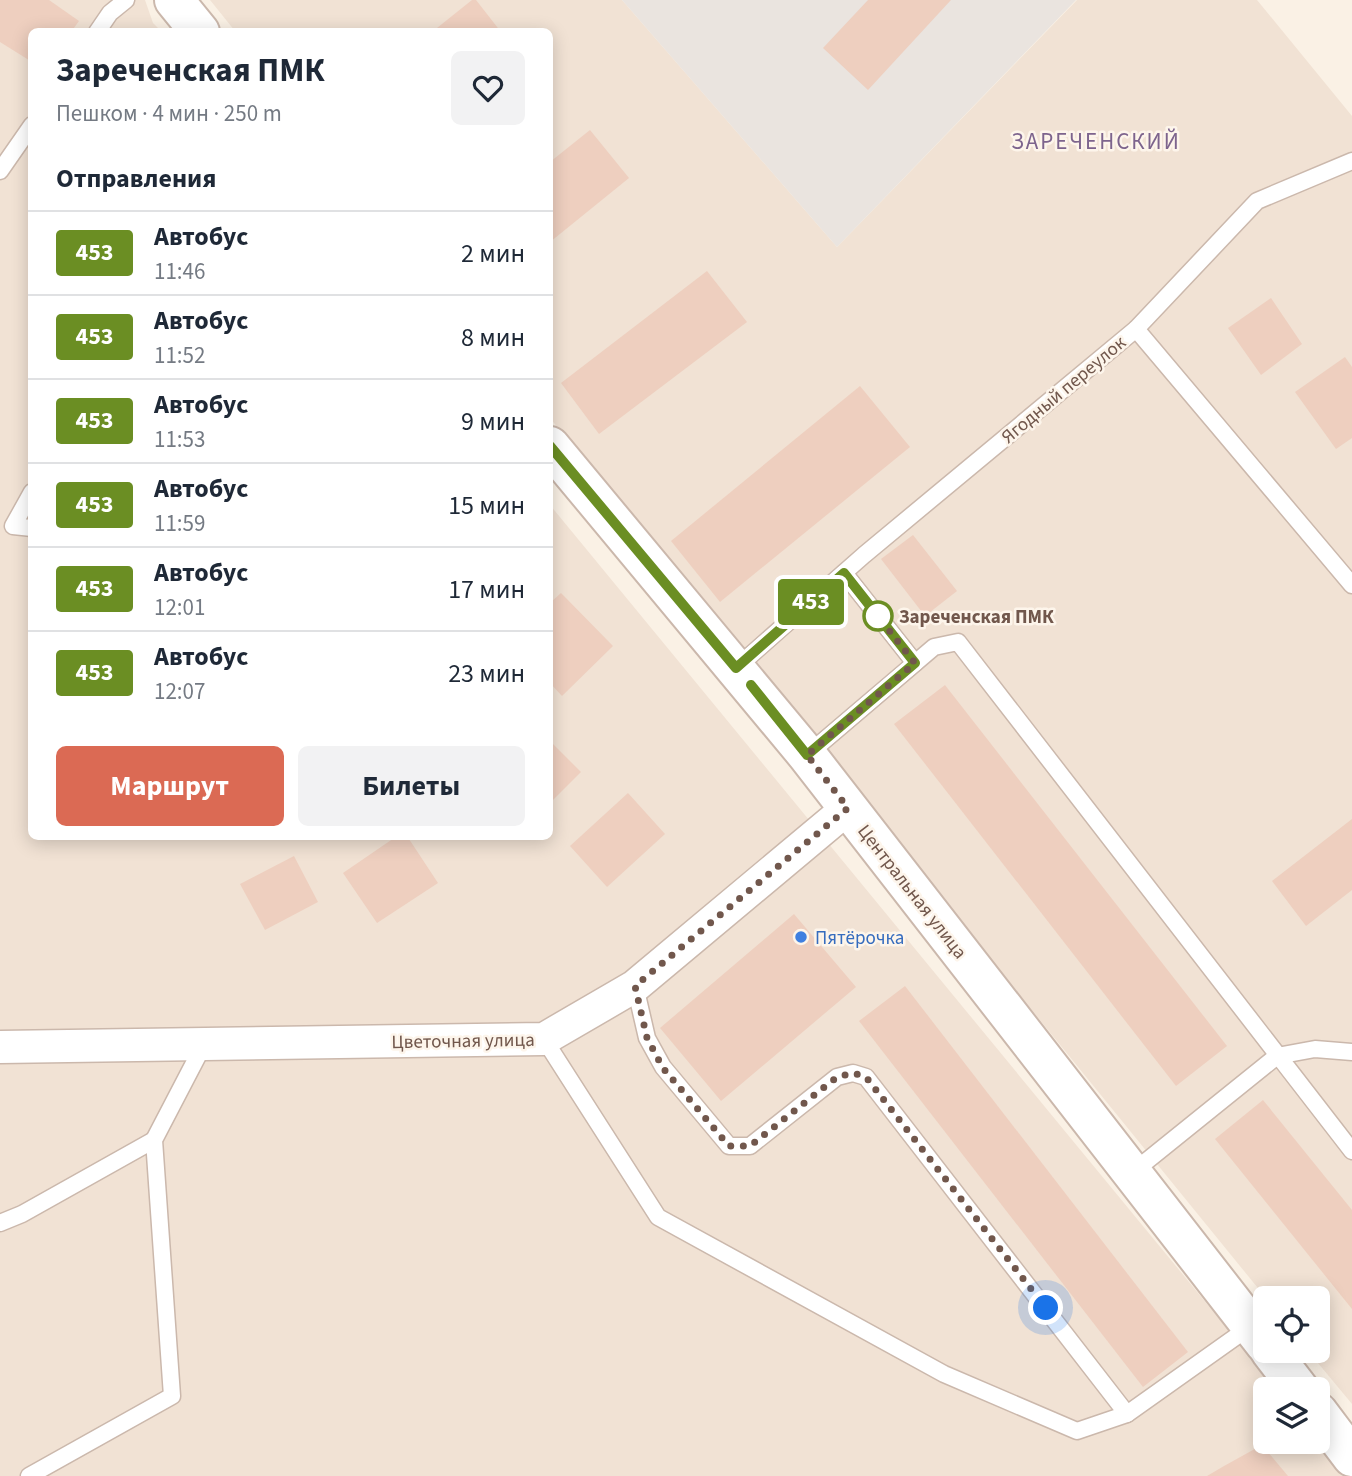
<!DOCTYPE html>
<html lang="ru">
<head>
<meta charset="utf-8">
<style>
  body { margin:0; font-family:"Source Sans 3",sans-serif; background:#f2f2f3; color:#1f2937; height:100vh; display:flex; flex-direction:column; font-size:26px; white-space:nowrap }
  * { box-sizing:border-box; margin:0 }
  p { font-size:23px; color:#747a83 }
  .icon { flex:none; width:38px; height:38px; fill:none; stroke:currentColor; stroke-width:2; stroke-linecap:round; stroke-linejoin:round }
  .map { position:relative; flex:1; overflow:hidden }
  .details { position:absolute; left:28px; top:28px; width:525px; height:812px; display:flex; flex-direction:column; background:#fff; border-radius:10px; box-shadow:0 4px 18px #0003 }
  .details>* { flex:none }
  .badge { padding:0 14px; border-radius:5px; font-size:24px; line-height:46px }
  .buttons { position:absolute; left:1253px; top:1286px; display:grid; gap:14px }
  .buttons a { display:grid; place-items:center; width:77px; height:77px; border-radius:10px; background:#fff; box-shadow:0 4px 18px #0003; font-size:35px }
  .you { position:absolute; width:35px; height:35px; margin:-18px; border:5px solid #fff; border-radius:50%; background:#1a73e8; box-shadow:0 0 0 10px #1a73e833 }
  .map>.badge { position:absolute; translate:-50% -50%; box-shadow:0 0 0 4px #fff }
  h2 { padding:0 28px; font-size:26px; line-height:63px }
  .round { display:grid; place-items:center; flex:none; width:74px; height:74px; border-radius:10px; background:#f2f2f3 }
  .summary { display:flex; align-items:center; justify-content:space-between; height:119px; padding:0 28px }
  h1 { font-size:33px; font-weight:700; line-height:52px }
  .cta { display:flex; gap:14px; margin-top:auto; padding:14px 28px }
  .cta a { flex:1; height:80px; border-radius:10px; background:#db6a54; color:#fff; font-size:28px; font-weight:700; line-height:80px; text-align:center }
  .cta a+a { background:#f2f2f3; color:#1f2937 }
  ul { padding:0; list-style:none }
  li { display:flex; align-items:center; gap:21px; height:84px; padding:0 28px; border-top:2px solid #e0e1e3 }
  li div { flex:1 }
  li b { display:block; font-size:26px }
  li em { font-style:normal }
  li .badge { min-width:77px; font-weight:700; text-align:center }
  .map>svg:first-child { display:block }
  .residential { fill:#f1e2d4 }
  .industrial { fill:#eae4df }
  .building { fill:#eecfbf }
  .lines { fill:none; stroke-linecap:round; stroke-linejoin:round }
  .service-casing { stroke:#cbb8ac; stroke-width:19 }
  .minor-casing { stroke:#cbb8ac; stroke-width:35 }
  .tertiary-casing { stroke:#cbb8ac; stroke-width:42 }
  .service { stroke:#fff; stroke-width:16 }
  .minor { stroke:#fff; stroke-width:32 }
  .tertiary { stroke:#fff; stroke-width:38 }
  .line-casing { stroke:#fff; stroke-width:16 }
  .line { stroke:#6b8e23; stroke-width:10 }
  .walk { stroke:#71574c; stroke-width:7; stroke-dasharray:0 12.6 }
  .stop-dot { fill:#fff; stroke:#6b8e23; stroke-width:3.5 }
  .shop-dot { fill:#3f7fe0; stroke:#fdf5eb; stroke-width:2.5 }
  .labels { text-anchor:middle; stroke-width:5; stroke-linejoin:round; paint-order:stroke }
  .street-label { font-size:19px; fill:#71574c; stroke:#fdf5eb }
  .stop-label { font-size:19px; font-weight:bold; fill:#71574c; stroke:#fdf5eb; text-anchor:start }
  .shop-label { font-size:19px; fill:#366cbe; stroke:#fdf5eb; text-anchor:start }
  .quarter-label { font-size:23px; letter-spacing:2px; fill:#7d648d; stroke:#fdf5eb }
</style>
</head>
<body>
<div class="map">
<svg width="1352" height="1476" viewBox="0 0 1352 1476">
  <rect width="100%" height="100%" fill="#faf1e5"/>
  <g class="residential">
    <polygon points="0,0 145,0 153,23 161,31 32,32 32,836 550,836 550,505 1277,1389 1265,1390 1265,1442 1318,1442 1318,1439 1348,1476 0,1476"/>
    <polygon points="210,0 622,0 837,247 1077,0 1257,0 1352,116 1352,1404 1308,1351 1318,1351 1318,1298 1266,1298 550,418 550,32 235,31"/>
  </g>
  <polygon class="industrial" points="622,0 1076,0 837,247"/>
  <g class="building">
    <polygon points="0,0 49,0 79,21 71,32 32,32 32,62 0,42"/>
    <polygon points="472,0 476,0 501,32 432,32"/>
    <polygon points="868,0 951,0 868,90 823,48"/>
    <polygon points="590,130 629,178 550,242 550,162"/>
    <polygon points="707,271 747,322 599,434 561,383"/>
    <polygon points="1271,298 1302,344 1261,375 1228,328"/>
    <polygon points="1345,357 1352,367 1352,438 1336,449 1295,392"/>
    <polygon points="860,386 910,447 720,602 671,541"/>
    <polygon points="913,535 957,591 925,616 881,559"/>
    <polygon points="561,593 613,646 562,696 550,683 550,603"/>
    <polygon points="945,685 1227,1046 1176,1086 894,724"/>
    <polygon points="550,741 581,772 550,803"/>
    <polygon points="628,793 665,834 607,887 570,846"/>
    <polygon points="1352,819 1352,890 1306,926 1272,881"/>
    <polygon points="397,836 407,836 438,883 377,923 343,873"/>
    <polygon points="294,856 318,902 265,930 240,884"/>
    <polygon points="794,914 856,987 721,1101 660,1028"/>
    <polygon points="905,986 1188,1352 1143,1387 859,1021"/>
    <polygon points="1263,1100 1352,1210 1352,1309 1215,1139"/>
    <polygon points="1262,1445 1288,1476 1207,1476 1224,1466"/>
  </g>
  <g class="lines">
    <g class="service-casing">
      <g id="service">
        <polyline points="97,32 110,13 126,0"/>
        <polyline points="0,171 32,125"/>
        <polyline points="1136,329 1352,585"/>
        <polyline points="32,492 13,526 32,528"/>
        <polyline points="844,573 915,663"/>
        <polyline points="736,668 864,555 1136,329 1257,201 1352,161"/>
        <polyline points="807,755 934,647 958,642 1352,1151"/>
        <polyline points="635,986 647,1038 663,1067 729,1146 750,1146 837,1077 853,1073 866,1077 1127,1414 1251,1326"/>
        <polyline points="544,1039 658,1217 944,1374 1077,1431 1127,1414"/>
        <polyline points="1133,1172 1277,1056 1315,1049 1352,1052"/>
        <polyline points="0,1223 22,1214 154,1140"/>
        <polyline points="29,1476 172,1396 154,1140 204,1044"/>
      </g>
    </g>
    <g class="minor-casing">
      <polyline id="minor" points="0,1047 544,1039 635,986 848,808"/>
    </g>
    <g class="tertiary-casing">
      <g id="tertiary">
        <polyline points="174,0 200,32"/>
        <polyline points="550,446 807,755 1265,1344"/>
        <polyline points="1270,1351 1300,1390"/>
        <polyline points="1318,1412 1352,1457"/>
      </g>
    </g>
    <use href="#service" class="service"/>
    <use href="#minor" class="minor"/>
    <use href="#tertiary" class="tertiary"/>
  </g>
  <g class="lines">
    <g class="line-casing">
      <polyline id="line" points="550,446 736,668 844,573 915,663 807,755 751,685"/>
    </g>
    <use href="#line" class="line"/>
    <polyline class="walk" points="878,616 872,609 915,663 807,755 848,808 635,986 647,1038 663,1068 729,1146 750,1146 837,1077 853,1073 866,1077 1046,1308"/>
  </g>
  <circle class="stop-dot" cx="878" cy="616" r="14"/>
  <circle class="shop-dot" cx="801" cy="937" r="7"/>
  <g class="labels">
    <g class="street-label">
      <text transform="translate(1063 389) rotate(-40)" y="7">Ягодный переулок</text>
      <text transform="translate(913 891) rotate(52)" y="7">Центральная улица</text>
      <text transform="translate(463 1040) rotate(-1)" y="7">Цветочная улица</text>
    </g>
    <g class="stop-label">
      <text x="899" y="623">Зареченская ПМК</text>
    </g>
    <g class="shop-label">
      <text x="815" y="944">Пятёрочка</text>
    </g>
    <g class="quarter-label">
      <text x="1096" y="149">ЗАРЕЧЕНСКИЙ</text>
    </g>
  </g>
</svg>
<div class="buttons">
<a><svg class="icon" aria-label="locate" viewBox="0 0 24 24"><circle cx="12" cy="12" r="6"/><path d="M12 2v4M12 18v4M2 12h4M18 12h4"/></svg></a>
<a><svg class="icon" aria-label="layers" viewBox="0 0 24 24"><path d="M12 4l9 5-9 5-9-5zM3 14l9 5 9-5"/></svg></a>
</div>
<div class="you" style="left:1046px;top:1308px"></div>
<b class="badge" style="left:811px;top:602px;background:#6b8e23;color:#fff">453</b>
<section class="details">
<div class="summary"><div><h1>Зареченская ПМК</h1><p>Пешком · 4 мин · 250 m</p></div><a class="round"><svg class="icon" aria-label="heart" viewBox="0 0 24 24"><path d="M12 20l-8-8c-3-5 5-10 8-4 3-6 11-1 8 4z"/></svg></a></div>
<h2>Отправления</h2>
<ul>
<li><span class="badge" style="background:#6b8e23;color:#fff">453</span><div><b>Автобус</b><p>11:46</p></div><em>2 мин</em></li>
<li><span class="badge" style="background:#6b8e23;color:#fff">453</span><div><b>Автобус</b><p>11:52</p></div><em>8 мин</em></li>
<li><span class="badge" style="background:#6b8e23;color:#fff">453</span><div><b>Автобус</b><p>11:53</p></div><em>9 мин</em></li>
<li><span class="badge" style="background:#6b8e23;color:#fff">453</span><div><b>Автобус</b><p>11:59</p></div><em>15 мин</em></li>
<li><span class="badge" style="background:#6b8e23;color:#fff">453</span><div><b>Автобус</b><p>12:01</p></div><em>17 мин</em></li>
<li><span class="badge" style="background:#6b8e23;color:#fff">453</span><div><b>Автобус</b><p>12:07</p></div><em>23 мин</em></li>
</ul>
<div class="cta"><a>Маршрут</a><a>Билеты</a></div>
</section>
</div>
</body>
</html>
